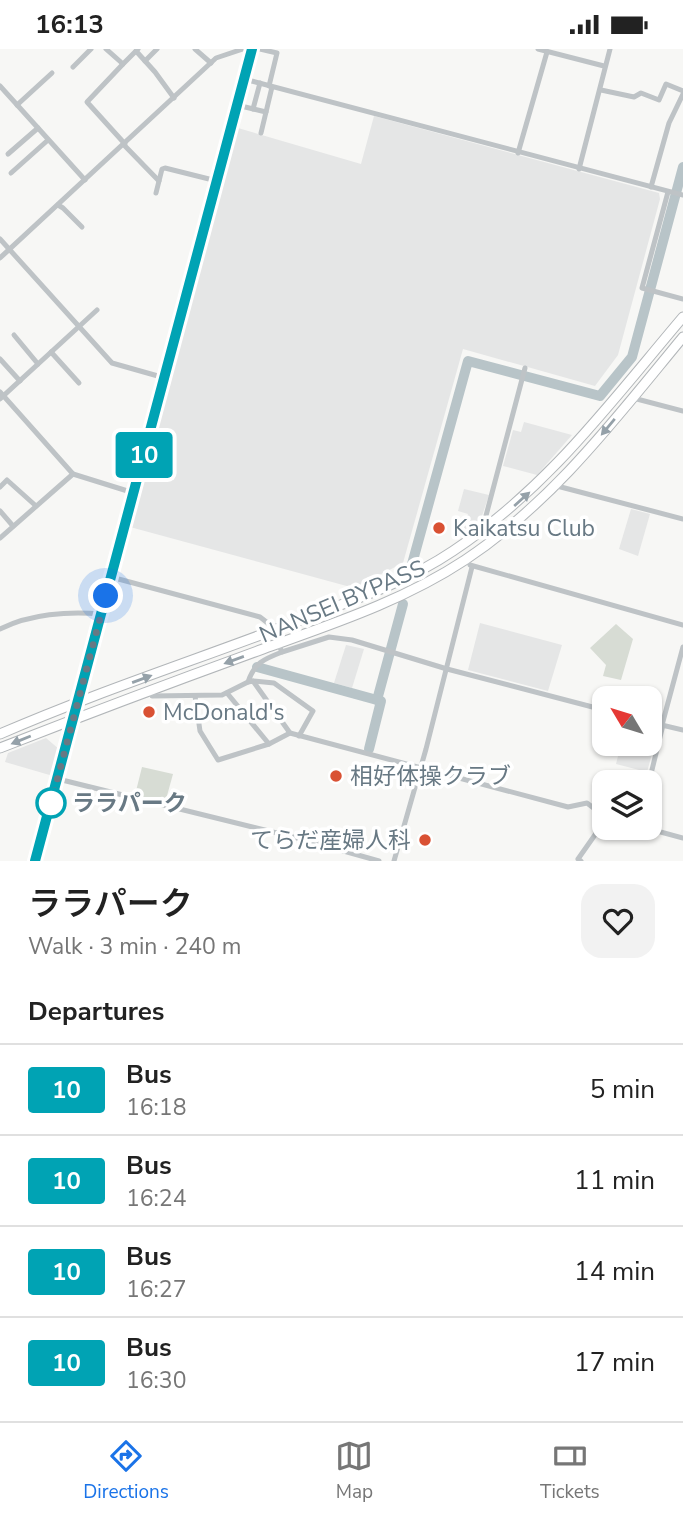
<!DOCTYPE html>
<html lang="en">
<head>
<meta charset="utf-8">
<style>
  body { margin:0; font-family:"Nunito Sans","Noto Sans JP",sans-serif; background:#f2f2f2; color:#222; height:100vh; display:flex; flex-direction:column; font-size:26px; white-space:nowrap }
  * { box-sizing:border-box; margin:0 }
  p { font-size:23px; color:#767676 }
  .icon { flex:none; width:38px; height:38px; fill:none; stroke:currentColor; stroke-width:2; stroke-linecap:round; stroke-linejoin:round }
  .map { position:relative; height:812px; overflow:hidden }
  .details { display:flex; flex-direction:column; background:#fff; flex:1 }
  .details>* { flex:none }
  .badge { padding:0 14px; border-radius:5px; font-size:24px; line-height:46px }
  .needle { width:46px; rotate:308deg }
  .controls { position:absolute; left:592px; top:637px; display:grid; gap:14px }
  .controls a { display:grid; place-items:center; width:70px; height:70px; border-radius:14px; background:#fff; box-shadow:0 2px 5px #0004; font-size:35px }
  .you { position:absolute; width:35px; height:35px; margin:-18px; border:5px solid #fff; border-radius:50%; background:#1a73e8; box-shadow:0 0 0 10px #1a73e833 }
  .map>.badge { position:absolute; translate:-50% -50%; box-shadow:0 0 0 4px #fff }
  h2 { padding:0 28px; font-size:26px; line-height:63px }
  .round { display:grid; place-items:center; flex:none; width:74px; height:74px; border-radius:21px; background:#f2f2f2 }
  .head { display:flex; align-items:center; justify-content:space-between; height:119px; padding:0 28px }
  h1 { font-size:33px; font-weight:600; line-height:52px }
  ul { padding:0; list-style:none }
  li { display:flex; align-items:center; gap:21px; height:91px; padding:0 28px; border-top:2px solid #e0e0e0 }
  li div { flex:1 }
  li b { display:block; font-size:26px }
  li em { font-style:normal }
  li .badge { min-width:77px; font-weight:700; text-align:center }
  .status { display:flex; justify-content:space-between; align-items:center; height:49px; padding:0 35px; background:#fff; direction:ltr }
  .status svg { height:19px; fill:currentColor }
  .dock { display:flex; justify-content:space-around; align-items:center; height:98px; border-top:2px solid #e0e0e0; background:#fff; font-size:19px; color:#767676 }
  .dock a { display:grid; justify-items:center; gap:4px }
  .dock .on { color:#1a73e8 }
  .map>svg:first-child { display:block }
  .built { fill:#e5e6e6 }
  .green { fill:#d7dcd4 }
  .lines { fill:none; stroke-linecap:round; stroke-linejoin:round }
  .river { stroke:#b8c4c8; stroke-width:10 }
  .secondary-casing { stroke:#b1b7bb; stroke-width:10 }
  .trunk-casing { stroke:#b2b6b9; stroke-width:11 }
  .minor { stroke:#bec3c6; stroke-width:5 }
  .secondary { stroke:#fff; stroke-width:7 }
  .trunk { stroke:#fff; stroke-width:9 }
  .oneway { fill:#95a1a9 }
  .line-casing { stroke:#fff; stroke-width:16 }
  .line { stroke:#00a3b4; stroke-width:10 }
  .walk { stroke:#687984; stroke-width:7; stroke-dasharray:0 12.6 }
  .poi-dot { fill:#d95133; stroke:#fff; stroke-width:2.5 }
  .stop-dot { fill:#fff; stroke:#00a3b4; stroke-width:3.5 }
  .labels { text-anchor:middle; stroke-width:7; stroke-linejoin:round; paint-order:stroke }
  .poi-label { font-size:23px; fill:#687984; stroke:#fff; text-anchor:start }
  .street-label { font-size:23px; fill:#687984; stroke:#fff }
  .stop-label { font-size:23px; font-weight:bold; fill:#687984; stroke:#fff; text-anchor:start }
</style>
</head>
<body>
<div class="status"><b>16:13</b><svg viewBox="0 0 49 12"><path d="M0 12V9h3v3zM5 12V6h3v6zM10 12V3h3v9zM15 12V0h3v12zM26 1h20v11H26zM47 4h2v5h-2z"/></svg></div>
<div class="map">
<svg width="683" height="812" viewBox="0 0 683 812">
  <rect width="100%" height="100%" fill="#f7f7f5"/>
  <g class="built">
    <polygon points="374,67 659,144 660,150 618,306 595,337 463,300 403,514 354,539 130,478 238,79 361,115"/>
    <polygon points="524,373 572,386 537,426 503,417 513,381 521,383"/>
    <polygon points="464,440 489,446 481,470 466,481 463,481 468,465 458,462"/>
    <polygon points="631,460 650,465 638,507 619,500"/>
    <polygon points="480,574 562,596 548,642 468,621"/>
    <polygon points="346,596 364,600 352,639 334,634"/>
    <polygon points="649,678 659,680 647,723 616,715 621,695 649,695"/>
    <polygon points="46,689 60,701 53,727 5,713 8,704"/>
  </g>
  <g class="green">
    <polygon points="616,575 633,590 621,631 603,627 606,616 590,599"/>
    <polygon points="142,718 173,725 165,754 135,746"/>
  </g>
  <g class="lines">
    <g class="river">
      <polyline points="412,515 468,312 600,347 632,308 683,118"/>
      <polyline points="257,618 377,651"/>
      <polyline points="369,700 381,652 377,651 403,555"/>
    </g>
    <g class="secondary-casing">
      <polyline id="secondary" points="35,812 252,0"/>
    </g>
    <g class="trunk-casing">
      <g id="trunk">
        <path d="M0,685C99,642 202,609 303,570C354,551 407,533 453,502C548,439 610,354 683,268"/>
        <path d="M0,699C87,665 175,632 263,600C332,575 403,552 465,511C553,453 616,369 683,288"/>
      </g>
    </g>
    <g class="minor">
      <polyline points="106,0 123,15 138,0"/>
      <polyline points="195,0 211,14"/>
      <polyline points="260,0 277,4 269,37"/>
      <polyline points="538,0 604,17"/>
      <polyline points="136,2 155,23 174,49"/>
      <polyline points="145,12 157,0"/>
      <polyline points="123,15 87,53 125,95"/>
      <polyline points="73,18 91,0"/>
      <polyline points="244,30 683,146"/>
      <polyline points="0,37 85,131"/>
      <polyline points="601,41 634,48 641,44 659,51 666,35 683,42"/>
      <polyline points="17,56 52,24"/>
      <polyline points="241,57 266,63"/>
      <polyline points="253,60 260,34"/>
      <polyline points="261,84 272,38"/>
      <polyline points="124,96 159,132"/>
      <polyline points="518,104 547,3"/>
      <polyline points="8,105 38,79"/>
      <polyline points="579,120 610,0"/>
      <polyline points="11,124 48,91"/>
      <polyline points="651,138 669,74 683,45"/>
      <polyline points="668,143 642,239 683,250"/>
      <polyline points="156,144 162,120 165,119 217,132"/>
      <polyline points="58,156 63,159 82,178"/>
      <polyline points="0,190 112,314 165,329"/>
      <polyline points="0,209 216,9 243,0"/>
      <polyline points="14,286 38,315"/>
      <polyline points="51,303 79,334"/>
      <polyline points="0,310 20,332"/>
      <polyline points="0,343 73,425 134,444"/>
      <polyline points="633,349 683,362"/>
      <polyline points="0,350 97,261"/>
      <polyline points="557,437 683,470"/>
      <polyline points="0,438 7,431 36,457"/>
      <polyline points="0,462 13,477"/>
      <polyline points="483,478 525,319"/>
      <polyline points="0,489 73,425"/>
      <polyline points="470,516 683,576"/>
      <polyline points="111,528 260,568 269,575 282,603 329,588 352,591 447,620 604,661"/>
      <path d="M0,580C30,565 68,562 101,565"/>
      <polyline points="253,632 274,634 313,662 299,687"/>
      <polyline points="248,633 253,632 290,684 568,758 587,754 604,767"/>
      <polyline points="227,644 269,695 290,684"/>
      <path d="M152,647L222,646L248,633C254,614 264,610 282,603"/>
      <polyline points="195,647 200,682 218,711 269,695"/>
      <polyline points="649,673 683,681"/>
      <polyline points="662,676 683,598"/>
      <polyline points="58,730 297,789 379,812"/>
      <polyline points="649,733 663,676"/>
      <polyline points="646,779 683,789"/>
      <polyline points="394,812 426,700 472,518"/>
      <polyline points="581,812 578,810 604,773"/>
    </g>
    <use href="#secondary" class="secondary"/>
    <use href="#trunk" class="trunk"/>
  </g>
  <defs><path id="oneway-solid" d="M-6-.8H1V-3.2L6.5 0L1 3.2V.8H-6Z" transform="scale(1.75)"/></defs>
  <g class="oneway">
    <use href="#oneway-solid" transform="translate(608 378) rotate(130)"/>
    <use href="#oneway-solid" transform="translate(522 450) rotate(-42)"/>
    <use href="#oneway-solid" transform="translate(234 611) rotate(160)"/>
    <use href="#oneway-solid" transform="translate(142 630) rotate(-20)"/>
    <use href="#oneway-solid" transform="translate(21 691) rotate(158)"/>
  </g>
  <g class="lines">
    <g class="line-casing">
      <polyline id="line" points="35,812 252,0"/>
    </g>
    <use href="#line" class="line"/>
    <polyline class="walk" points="51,754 106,547"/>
  </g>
  <g class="poi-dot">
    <circle cx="439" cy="479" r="7"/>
    <circle cx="149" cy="663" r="7"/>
    <circle cx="336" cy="727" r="7"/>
    <circle cx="425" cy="791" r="7"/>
  </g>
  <circle class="stop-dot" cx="51" cy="754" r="14"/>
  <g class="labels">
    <g class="poi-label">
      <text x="453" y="487">Kaikatsu Club</text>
      <text x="163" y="671">McDonald's</text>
      <text x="350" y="735">相好体操クラブ</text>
      <text x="411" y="799" text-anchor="end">てらだ産婦人科</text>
    </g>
    <g class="street-label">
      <text transform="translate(342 552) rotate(-23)" y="8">NANSEI BYPASS</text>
    </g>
    <g class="stop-label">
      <text x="72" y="762">ララパーク</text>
    </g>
  </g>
</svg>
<div class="controls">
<a><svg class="needle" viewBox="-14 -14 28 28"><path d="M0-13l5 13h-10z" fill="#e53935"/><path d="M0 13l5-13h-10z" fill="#767676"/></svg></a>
<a><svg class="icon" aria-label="layers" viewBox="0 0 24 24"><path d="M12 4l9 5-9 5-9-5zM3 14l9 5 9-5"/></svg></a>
</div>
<div class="you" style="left:106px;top:547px"></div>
<b class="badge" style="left:144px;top:406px;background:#00a3b4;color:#fff">10</b>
</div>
<section class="details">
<div class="head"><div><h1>ララパーク</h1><p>Walk · 3 min · 240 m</p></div><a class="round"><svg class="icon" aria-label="heart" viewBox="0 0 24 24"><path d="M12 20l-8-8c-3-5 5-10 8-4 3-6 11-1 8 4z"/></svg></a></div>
<h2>Departures</h2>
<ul>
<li><span class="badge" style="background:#00a3b4;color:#fff">10</span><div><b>Bus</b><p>16:18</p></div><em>5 min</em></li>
<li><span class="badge" style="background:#00a3b4;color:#fff">10</span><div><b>Bus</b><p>16:24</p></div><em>11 min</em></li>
<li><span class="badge" style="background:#00a3b4;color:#fff">10</span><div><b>Bus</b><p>16:27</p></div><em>14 min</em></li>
<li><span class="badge" style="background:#00a3b4;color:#fff">10</span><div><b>Bus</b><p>16:30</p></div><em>17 min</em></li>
</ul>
</section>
<nav class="dock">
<a class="on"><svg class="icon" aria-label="directions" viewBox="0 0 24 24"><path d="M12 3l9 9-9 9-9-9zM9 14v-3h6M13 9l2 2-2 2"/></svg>Directions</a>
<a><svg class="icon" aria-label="map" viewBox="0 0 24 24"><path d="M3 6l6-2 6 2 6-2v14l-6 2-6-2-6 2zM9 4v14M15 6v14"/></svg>Map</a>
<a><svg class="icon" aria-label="tickets" viewBox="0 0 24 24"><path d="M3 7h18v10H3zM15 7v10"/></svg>Tickets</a>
</nav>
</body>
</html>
